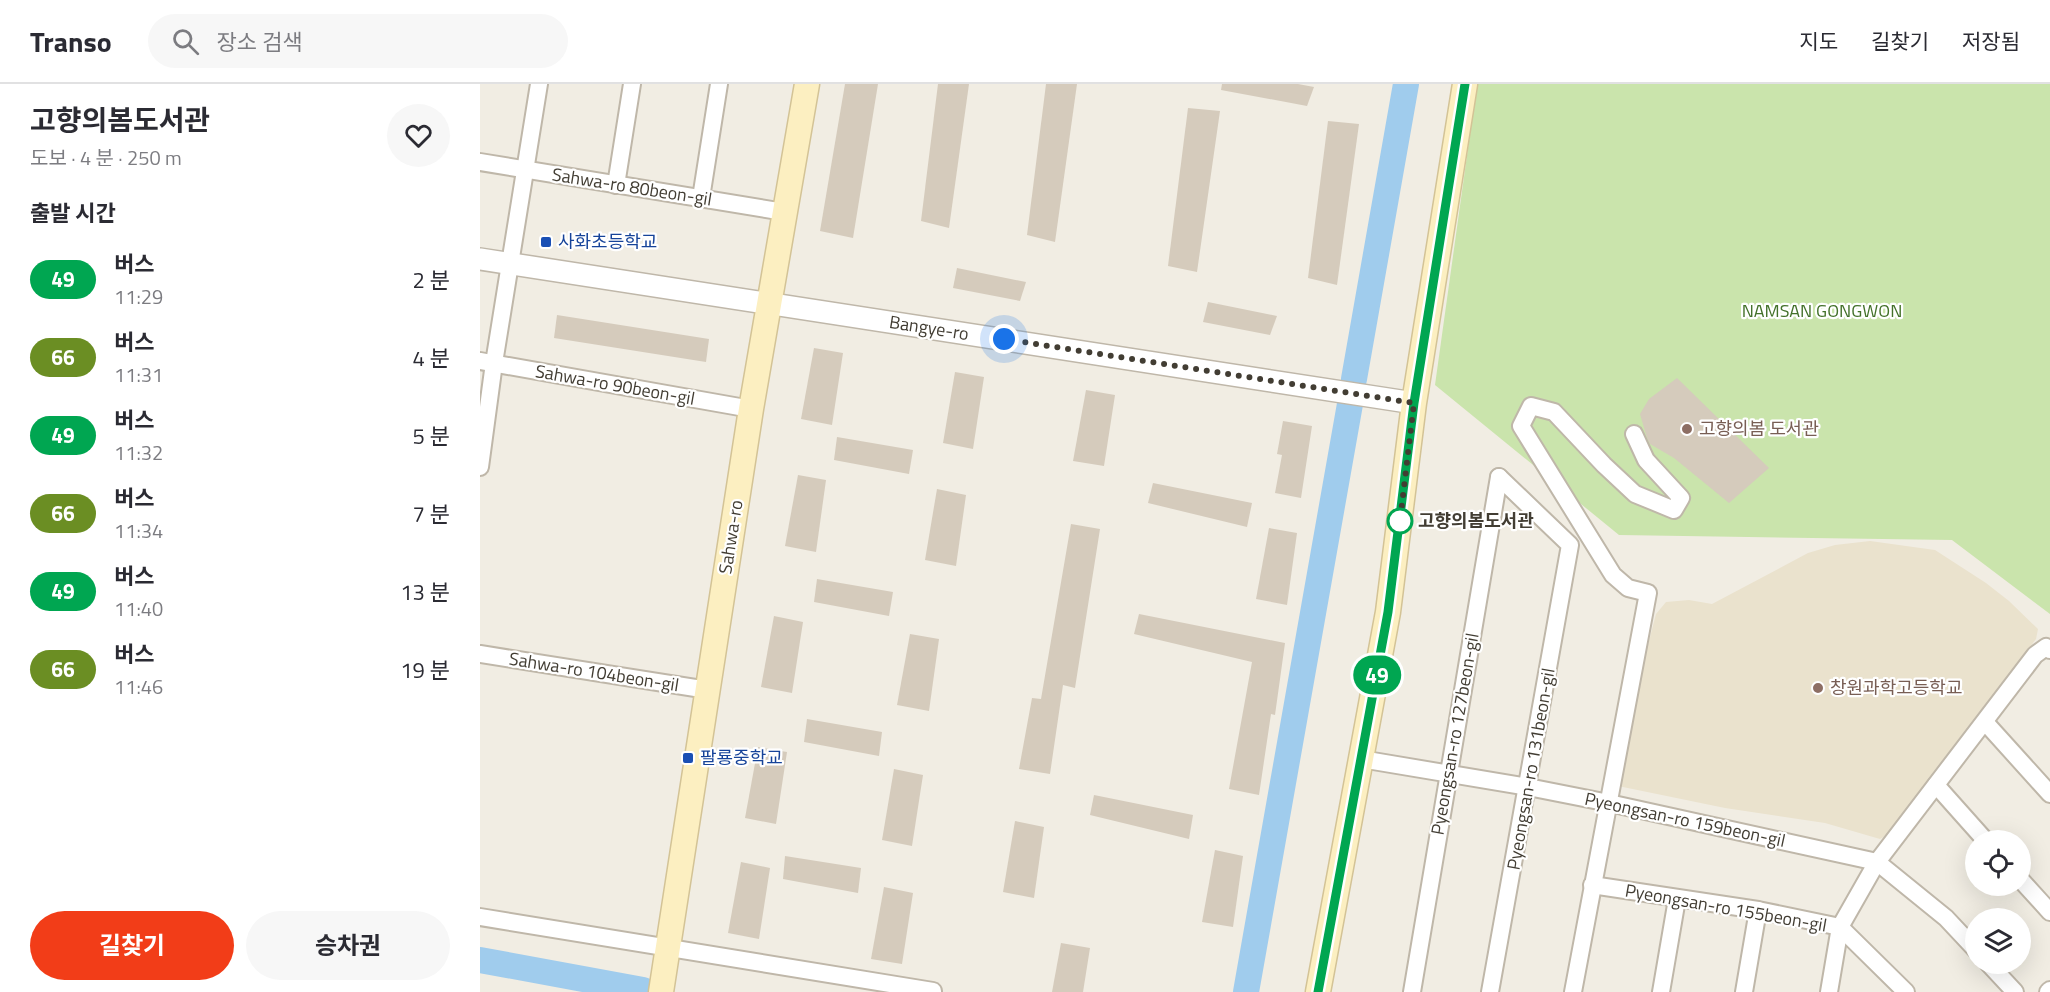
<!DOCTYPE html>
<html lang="ko">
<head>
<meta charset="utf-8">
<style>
  body { margin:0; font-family:"Titillium Web","Noto Sans KR",sans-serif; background:#f7f7f7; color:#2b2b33; height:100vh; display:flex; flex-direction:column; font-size:22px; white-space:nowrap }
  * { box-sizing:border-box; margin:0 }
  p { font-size:20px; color:#7c7c81 }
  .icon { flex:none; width:33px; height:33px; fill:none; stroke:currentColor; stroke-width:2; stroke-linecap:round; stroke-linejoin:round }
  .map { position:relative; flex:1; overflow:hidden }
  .drawer { display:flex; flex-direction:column; background:#fff; width:480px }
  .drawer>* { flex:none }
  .badge { padding:0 12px; border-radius:20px; font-size:21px; line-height:39px }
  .controls { position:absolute; left:1485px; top:746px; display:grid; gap:12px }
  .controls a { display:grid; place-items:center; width:66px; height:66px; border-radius:50%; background:#fff; box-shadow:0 6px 24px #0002; font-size:30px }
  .you { position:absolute; width:30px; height:30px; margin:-15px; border:4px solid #fff; border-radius:50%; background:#1a73e8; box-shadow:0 0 0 9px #1a73e833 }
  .map>.badge { position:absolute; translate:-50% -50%; box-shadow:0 0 0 3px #fff }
  h2 { padding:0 30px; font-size:22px; line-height:54px }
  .round { display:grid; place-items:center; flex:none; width:63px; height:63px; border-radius:32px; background:#f7f7f7 }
  .overview { display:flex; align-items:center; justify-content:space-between; height:102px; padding:0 30px }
  h1 { font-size:28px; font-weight:700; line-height:45px }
  .action { display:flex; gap:12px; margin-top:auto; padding:12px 30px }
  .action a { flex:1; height:69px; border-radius:36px; background:#f23d18; color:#fff; font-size:24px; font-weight:700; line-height:69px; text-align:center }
  .action a+a { background:#f7f7f7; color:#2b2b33 }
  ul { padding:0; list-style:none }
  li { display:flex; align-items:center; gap:18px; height:78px; padding:0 30px }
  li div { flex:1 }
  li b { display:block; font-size:22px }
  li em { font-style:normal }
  li .badge { min-width:66px; font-weight:700; text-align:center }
  header { display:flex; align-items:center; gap:36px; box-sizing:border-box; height:84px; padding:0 30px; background:#fff; border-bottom:2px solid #e1e1e2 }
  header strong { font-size:28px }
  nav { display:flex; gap:33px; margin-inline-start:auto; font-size:21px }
  .search { width:420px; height:54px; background:#f7f7f7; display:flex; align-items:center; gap:15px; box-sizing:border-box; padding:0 21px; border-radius:33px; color:#7c7c81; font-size:22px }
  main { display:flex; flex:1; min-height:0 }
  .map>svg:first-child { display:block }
  .education { fill:#eae2cd }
  .green { fill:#cae4ac }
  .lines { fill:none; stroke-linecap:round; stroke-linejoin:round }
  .river { stroke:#a0cced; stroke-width:26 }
  .building { fill:#d5cbbc }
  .minor-casing { stroke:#bfb7a9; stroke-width:20 }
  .tertiary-casing { stroke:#bfb7a9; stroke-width:24 }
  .secondary-casing { stroke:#d3c396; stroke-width:27 }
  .minor { stroke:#fff; stroke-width:16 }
  .tertiary { stroke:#fff; stroke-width:21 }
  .secondary { stroke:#fcefc1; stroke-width:24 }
  .line-casing { stroke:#fff; stroke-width:14 }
  .line { stroke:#00a651; stroke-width:9 }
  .walk { stroke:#423d33; stroke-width:6; stroke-dasharray:0 10.8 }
  .transit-dot { fill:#1a4fb4; stroke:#fff; stroke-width:2 }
  .education-dot { fill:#8d6e63; stroke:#fff; stroke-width:2 }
  .stop-dot { fill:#fff; stroke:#00a651; stroke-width:3 }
  .labels { text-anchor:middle; stroke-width:4.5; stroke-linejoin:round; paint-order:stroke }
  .street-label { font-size:18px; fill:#423d33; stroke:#fff }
  .transit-label { font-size:18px; fill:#164399; stroke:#fff; text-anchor:start }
  .park-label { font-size:18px; fill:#43712a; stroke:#fff }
  .education-label { font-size:18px; fill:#785e54; stroke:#fff; text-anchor:start }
  .stop-label { font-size:18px; font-weight:bold; fill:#423d33; stroke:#fff; text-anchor:start }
</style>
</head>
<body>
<header>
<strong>Transo</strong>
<div class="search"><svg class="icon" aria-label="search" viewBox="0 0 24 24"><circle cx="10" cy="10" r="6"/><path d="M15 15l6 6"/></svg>장소 검색</div>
<nav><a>지도</a><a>길찾기</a><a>저장됨</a></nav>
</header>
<main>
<section class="drawer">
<div class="overview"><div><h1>고향의봄도서관</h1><p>도보 · 4 분 · 250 m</p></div><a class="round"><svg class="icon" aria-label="heart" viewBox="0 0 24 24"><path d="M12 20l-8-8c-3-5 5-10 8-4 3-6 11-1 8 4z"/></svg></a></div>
<h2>출발 시간</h2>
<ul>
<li><span class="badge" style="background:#00a651;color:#fff">49</span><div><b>버스</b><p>11:29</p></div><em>2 분</em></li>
<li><span class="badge" style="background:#6b8e23;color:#fff">66</span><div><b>버스</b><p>11:31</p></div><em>4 분</em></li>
<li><span class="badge" style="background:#00a651;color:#fff">49</span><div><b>버스</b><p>11:32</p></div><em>5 분</em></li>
<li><span class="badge" style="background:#6b8e23;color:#fff">66</span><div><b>버스</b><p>11:34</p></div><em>7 분</em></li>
<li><span class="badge" style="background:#00a651;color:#fff">49</span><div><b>버스</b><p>11:40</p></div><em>13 분</em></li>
<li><span class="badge" style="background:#6b8e23;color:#fff">66</span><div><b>버스</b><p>11:46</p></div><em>19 분</em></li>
</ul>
<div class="action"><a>길찾기</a><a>승차권</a></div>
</section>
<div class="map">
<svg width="1570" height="908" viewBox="0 0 1570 908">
  <rect width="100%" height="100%" fill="#f1ede3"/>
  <polygon class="education" points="1390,457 1455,466 1506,499 1529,517 1558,545 1556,555 1407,751 1400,755 1345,739 1245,724 1138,702 1144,653 1176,530 1186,518 1209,516 1232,520 1328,469 1355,461"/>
  <polygon class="green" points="997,0 1570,0 1570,530 1472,456 1139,451 955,301"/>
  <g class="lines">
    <g class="river">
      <polyline points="874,295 926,0"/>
      <polyline points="0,876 163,906"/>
      <polyline points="766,908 870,320"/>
    </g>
  </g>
  <g class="building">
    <polygon points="365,0 398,0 373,154 340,147"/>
    <polygon points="458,0 489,0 469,144 441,137"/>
    <polygon points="566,0 597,0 575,158 547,151"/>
    <polygon points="742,0 818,0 834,3 827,22 741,6"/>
    <polygon points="708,24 740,27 717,188 688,182"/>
    <polygon points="848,37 879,40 857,201 828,194"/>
    <polygon points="477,184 546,198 540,217 473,204"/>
    <polygon points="728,218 797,232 790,251 723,238"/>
    <polygon points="77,231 229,255 226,278 74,254"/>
    <polygon points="334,264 363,269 352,341 321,335"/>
    <polygon points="475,288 504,293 493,365 463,359"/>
    <polygon points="1197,294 1289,384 1249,419 1194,374 1170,360 1167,354 1160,330 1169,315"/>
    <polygon points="606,306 635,311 624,382 593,377"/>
    <polygon points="803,337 832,342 821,414 795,409 802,371 797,370"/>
    <polygon points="357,353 433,366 429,390 354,376"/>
    <polygon points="318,391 346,396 336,468 305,462"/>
    <polygon points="673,399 772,419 767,443 668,419"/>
    <polygon points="457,405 486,411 476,482 445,476"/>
    <polygon points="591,440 620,445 595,604 583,601 570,690 539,685 552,614 561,615"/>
    <polygon points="789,444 817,449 807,521 776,515"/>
    <polygon points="337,495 413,508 409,532 334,518"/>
    <polygon points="659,530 805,559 795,631 791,630 779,711 749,705 772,578 654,550"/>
    <polygon points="294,532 323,538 312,609 281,603"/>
    <polygon points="430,550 459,555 449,627 417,621"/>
    <polygon points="327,635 402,648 399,672 324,658"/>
    <polygon points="278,663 307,668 296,740 265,734"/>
    <polygon points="414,685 443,691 432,762 402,756"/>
    <polygon points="614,711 713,731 709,755 610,731"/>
    <polygon points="535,737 564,743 554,814 523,808"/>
    <polygon points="735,766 763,772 753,843 722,838"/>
    <polygon points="305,772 381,784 378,809 303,795"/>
    <polygon points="261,778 290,784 279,855 248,849"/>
    <polygon points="404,803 433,809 422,880 391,875"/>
    <polygon points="581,859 610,864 603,908 572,908"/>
  </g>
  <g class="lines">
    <g class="minor-casing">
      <g id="minor">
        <polyline points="0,78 304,128"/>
        <polyline points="136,101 152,0"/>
        <polyline points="221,114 239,0"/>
        <polyline points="0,277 271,325"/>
        <polyline points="0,383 14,279 59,0"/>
        <polyline points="0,570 228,606"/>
        <polyline points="1505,638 1570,710"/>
        <polyline points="881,675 1048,703 1129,719 1397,778 1466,834 1496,866"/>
        <polyline points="1456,701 1505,756"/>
        <polyline points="1540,795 1570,828"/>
        <polyline points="1112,801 1278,826 1360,843 1426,908"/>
        <polyline points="0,833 453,907"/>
        <polyline points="1508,879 1535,908"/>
        <polyline points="932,908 1019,393"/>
        <polyline points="1010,908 1090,461 1019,393"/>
        <polyline points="1093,908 1168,509 1148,504 1133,491 1041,342 1051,322 1074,328 1124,381 1155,410 1194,426 1201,414 1166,376 1154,350"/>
        <polyline points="1181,908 1197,815"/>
        <polyline points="1264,908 1278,826"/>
        <polyline points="1349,908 1360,843 1397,778 1555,571 1566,563 1570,566"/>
        <polyline points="1568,908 1570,906"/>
      </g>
    </g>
    <g class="tertiary-casing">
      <polyline id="tertiary" points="0,175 934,319"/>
    </g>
    <g class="secondary-casing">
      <g id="secondary">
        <polyline points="181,908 271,325 327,0"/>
        <polyline points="838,908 908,528 934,319 985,0"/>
      </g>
    </g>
    <use href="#minor" class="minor"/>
    <use href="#tertiary" class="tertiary"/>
    <use href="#secondary" class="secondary"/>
  </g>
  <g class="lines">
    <g class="line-casing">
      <polyline id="line" points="838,908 908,528 934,319 985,0"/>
    </g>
    <use href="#line" class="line"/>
    <polyline class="walk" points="524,255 934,319 920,437"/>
  </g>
  <g class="transit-dot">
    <rect x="60" y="152" width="12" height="12" rx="3"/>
    <rect x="202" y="668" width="12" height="12" rx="3"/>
  </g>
  <g class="education-dot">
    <circle cx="1207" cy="345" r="6"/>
    <circle cx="1338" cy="604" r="6"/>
  </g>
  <circle class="stop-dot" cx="920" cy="437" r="12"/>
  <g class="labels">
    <g class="street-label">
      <text transform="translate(152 103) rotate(9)" y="6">Sahwa-ro 80beon-gil</text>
      <text transform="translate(449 244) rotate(9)" y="6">Bangye-ro</text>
      <text transform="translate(135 301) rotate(10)" y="6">Sahwa-ro 90beon-gil</text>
      <text transform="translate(251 453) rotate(-81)" y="6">Sahwa-ro</text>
      <text transform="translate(114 588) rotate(9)" y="6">Sahwa-ro 104beon-gil</text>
      <text transform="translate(975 650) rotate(-80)" y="6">Pyeongsan-ro 127beon-gil</text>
      <text transform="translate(1051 685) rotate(-80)" y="6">Pyeongsan-ro 131beon-gil</text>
      <text transform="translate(1205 736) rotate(12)" y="6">Pyeongsan-ro 159beon-gil</text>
      <text transform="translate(1246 824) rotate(10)" y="6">Pyeongsan-ro 155beon-gil</text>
    </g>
    <g class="transit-label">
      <text x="78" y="164">사화초등학교</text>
      <text x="220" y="680">팔룡중학교</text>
    </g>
    <g class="park-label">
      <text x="1342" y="233">NAMSAN GONGWON</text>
    </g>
    <g class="education-label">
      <text x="1219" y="351">고향의봄 도서관</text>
      <text x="1350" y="610">창원과학고등학교</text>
    </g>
    <g class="stop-label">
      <text x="938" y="443">고향의봄도서관</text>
    </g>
  </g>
</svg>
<div class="controls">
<a><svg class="icon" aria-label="locate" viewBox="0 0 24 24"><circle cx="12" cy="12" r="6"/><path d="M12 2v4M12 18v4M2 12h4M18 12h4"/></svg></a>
<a><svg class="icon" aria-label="layers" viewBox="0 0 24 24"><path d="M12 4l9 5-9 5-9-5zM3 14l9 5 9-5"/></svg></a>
</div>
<div class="you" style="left:524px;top:255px"></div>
<b class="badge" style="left:897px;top:591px;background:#00a651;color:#fff">49</b>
</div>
</main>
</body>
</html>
